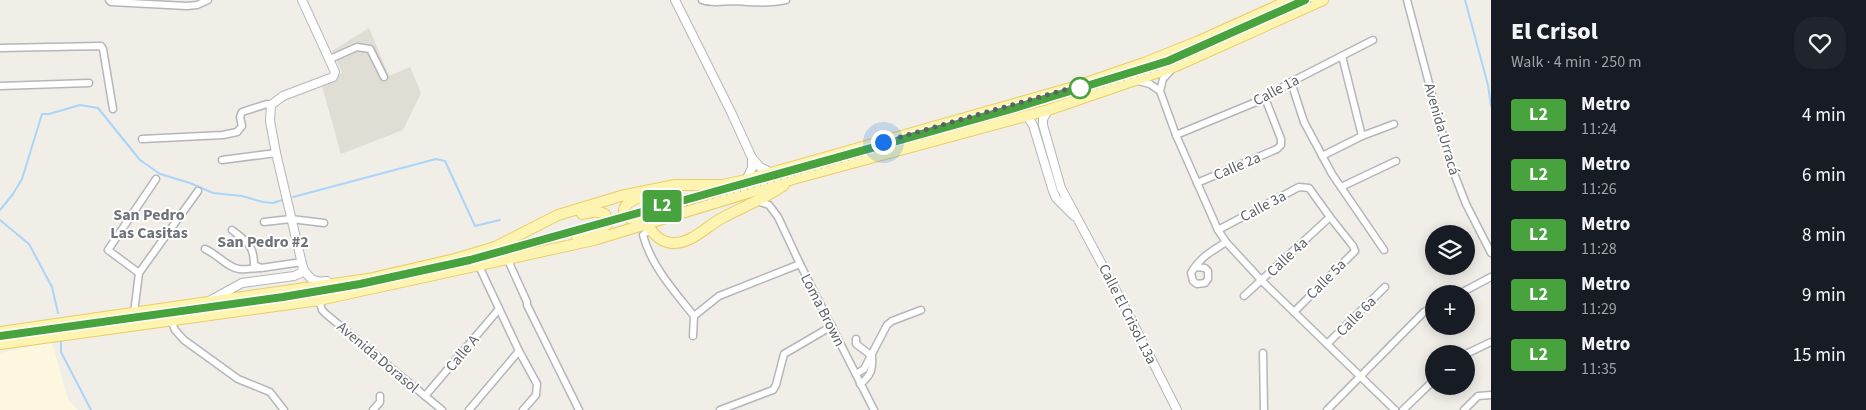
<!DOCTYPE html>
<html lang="en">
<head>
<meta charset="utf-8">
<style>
  body { margin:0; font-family:"Source Sans 3",sans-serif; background:#20242c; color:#f1f3f6; height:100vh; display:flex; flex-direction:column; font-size:19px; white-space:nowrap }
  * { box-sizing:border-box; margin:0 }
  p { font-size:16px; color:#9ea1a6 }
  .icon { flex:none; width:28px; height:28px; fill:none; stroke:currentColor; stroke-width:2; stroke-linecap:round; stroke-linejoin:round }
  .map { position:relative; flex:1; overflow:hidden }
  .details { display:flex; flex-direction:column; background:#171b24; width:375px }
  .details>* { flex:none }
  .badge { padding:0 10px; border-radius:4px; font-size:18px; line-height:32px }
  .controls { position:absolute; left:1425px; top:225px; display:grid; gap:10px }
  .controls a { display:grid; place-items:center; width:50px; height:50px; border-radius:50%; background:#171b24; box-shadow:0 2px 12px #0003; font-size:25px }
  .you { position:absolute; width:25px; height:25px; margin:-12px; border:4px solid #fff; border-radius:50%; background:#1a73e8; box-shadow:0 0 0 8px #1a73e833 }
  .map>.badge { position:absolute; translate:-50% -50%; box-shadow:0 0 0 2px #fff }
  .round { display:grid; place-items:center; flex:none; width:52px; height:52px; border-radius:20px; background:#20242c }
  .summary { display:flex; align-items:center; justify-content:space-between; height:85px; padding:0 20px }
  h1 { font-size:24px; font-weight:800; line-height:38px }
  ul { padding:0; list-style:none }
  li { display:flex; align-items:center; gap:15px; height:60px; padding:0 20px }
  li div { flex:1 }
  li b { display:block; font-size:19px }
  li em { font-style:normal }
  li .badge { min-width:55px; font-weight:700; text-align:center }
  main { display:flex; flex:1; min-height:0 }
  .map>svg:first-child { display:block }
  .commercial { fill:#fdf7df }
  .education { fill:#e0ddd5 }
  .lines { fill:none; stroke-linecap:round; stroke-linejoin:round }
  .stream { stroke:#abd4fb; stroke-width:2 }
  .minor-casing { stroke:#b4b6bb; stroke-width:9 }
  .tertiary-casing { stroke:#b4b6bb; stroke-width:10 }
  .primary-casing { stroke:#eccd64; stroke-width:12 }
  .minor { stroke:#fff; stroke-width:6 }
  .tertiary { stroke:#fff; stroke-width:8 }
  .primary { stroke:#fcf4b0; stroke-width:10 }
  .rail { stroke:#b5b5b6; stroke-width:2; stroke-dasharray:1 6; stroke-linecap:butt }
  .line-casing { stroke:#fff; stroke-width:11 }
  .line { stroke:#48a23e; stroke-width:8 }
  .walk { stroke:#5e6166; stroke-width:5; stroke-dasharray:0 9 }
  .stop-dot { fill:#fff; stroke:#48a23e; stroke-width:2.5 }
  .labels { text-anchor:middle; stroke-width:4; stroke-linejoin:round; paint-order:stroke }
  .street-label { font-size:15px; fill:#5e6166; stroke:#fff }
  .neighbourhood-label { font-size:16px; font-weight:bold; fill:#6f7378; stroke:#fff }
</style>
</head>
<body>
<main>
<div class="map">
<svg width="1491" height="410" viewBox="0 0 1491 410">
  <rect width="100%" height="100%" fill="#f0eee7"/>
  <polygon class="commercial" points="52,342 68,399 78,410 0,410 0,353"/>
  <polygon class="education" points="369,28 389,76 410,67 421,93 403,130 341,154 322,86 342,73 332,51"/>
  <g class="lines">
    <g class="stream">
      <polyline points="1465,0 1488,85 1491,106"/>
      <polyline points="293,197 436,159 445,161 475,226 500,220"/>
      <polyline points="0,210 13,194 22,179 42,114 49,114 80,105 98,108 140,160 160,174 190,183 213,193 242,196 263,202 273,203 282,200"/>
      <polyline points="0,220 29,244 52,287 58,313"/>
      <polyline points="61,341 61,352 91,410"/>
    </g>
    <g class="minor-casing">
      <g id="minor">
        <polyline points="109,0 111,2 187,6 197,5 208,0"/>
        <path d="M702,0C713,4 723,1 734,1C752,2 768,4 786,0"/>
        <polyline points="1407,0 1450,163 1466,204 1491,253"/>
        <polyline points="0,48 101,46 103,49 113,109"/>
        <polyline points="1342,56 1362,136"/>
        <polyline points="330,59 357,47 370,49 384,77"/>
        <polyline points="1138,81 1150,84 1160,91 1176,135 1218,230 1226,242 1262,281 1395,410"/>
        <polyline points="1291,82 1304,122 1332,174 1384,250"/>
        <polyline points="0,86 89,83"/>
        <polyline points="1160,91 1163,79 1172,69"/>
        <polyline points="1176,135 1261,100 1291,82 1373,40"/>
        <polyline points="142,139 223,135 237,132 242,126 240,117 242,112 267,104 271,105"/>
        <polyline points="1322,156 1362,136 1394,124"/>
        <polyline points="222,160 276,153"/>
        <polyline points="1197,183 1277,149 1281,145 1281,139 1265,98"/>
        <polyline points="1341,187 1396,161"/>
        <polyline points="757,201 769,205 778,217 800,264 874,410"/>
        <polyline points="264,222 291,219 324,223"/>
        <path d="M650,229L643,235C651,266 675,292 694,316L693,336"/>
        <path d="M232,230C247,242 254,245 254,265L261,268L302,262"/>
        <polyline points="1218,230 1299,187 1309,188 1330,217 1353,246 1355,251 1294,312"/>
        <path d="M205,249C217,254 228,268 239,269C246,270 253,268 260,268"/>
        <polyline points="507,258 527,302 527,305 579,410"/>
        <polyline points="479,266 519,351 537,384 536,395 523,410"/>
        <path d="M1196,267L1205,268L1208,271V279L1205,283L1197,284L1193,281L1191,273C1200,257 1211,252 1226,242"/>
        <polyline points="139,273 108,250 156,179"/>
        <polyline points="1459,294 1491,277"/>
        <polyline points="1244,296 1330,217"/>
        <polyline points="319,300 322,310 326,314 442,410"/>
        <polyline points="134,313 139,273 198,191"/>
        <polyline points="694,316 719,296 800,264"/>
        <polyline points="171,320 175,330 184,340 238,379 270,392 284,410"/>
        <path d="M856,339V344L872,356C873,369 871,376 860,384"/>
        <polyline points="1327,344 1385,287"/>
        <polyline points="1263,353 1264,410"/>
        <polyline points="1466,354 1491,342"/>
        <polyline points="856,374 864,369 887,325 892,321 921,310"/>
        <polyline points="425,396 499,309"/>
        <polyline points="373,410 380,402 380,396"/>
        <polyline points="469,410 519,351"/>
        <polyline points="720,410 773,390 776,385 784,354 832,326"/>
        <polyline points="1327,410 1424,312 1434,307"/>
        <polyline points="1403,410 1434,380"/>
        <polyline points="1464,410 1478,396 1491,395"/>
      </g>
    </g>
    <g class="tertiary-casing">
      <g id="tertiary">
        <path d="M302,0L335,72L333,77L283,96L271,105L270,121L276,153L303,268C309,279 315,283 327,281"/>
        <polyline points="675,0 731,112 752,158 760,167 772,173"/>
        <polyline points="1048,110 1043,119 1043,125 1061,188 1128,313 1177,410"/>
        <polyline points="1027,116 1033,125 1053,191 1056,198 1074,216"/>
        <polyline points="746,180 752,168 752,158"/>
        <polyline points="211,300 242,283 294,276 301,273 303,268"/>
      </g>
    </g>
    <g class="primary-casing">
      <g id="primary">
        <path d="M642,197C615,203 620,225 647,218"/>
        <path d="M648,224C653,235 662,243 674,243C692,243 707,226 722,218C743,207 765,198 784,185"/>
        <path d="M577,237C587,234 601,233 607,224L605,214C597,210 591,212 582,214"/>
        <polyline points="0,332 368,279 455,259 495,247 558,215 621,196 675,185 722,185 746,180 1074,87 1144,63 1199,41 1290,0"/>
        <polyline points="0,344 319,300 594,240 793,179 1048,110 1176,66 1323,0"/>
      </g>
    </g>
    <use href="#minor" class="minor"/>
    <use href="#tertiary" class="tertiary"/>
    <use href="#primary" class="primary"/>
    <polyline class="rail" points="0,340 283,301 362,288 469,263 743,190 1086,92 1169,66 1315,0"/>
  </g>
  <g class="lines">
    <g class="line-casing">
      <polyline id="line" points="0,336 283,297 360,284 470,260 1018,107 1168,61 1305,0"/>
    </g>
    <use href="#line" class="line"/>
    <polyline class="walk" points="883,142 1074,87 1080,88"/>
  </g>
  <circle class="stop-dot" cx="1080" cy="88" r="10"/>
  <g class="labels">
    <g class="street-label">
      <text transform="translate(1276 90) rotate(-28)" y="5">Calle 1a</text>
      <text transform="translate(1442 129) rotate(74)" y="5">Avenida Urracá</text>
      <text transform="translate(1237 166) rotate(-23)" y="5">Calle 2a</text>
      <text transform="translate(1263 206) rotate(-28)" y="5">Calle 3a</text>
      <text transform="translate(1287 257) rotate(-43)" y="5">Calle 4a</text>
      <text transform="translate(1326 279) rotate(-45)" y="5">Calle 5a</text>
      <text transform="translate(823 310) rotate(63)" y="5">Loma Brown</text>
      <text transform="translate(1128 314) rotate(63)" y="5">Calle El Crisol 13a</text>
      <text transform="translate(1356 316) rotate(-45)" y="5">Calle 6a</text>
      <text transform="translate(462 353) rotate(-50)" y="5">Calle A</text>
      <text transform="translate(378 357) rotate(40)" y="5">Avenida Dorasol</text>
    </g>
    <g class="neighbourhood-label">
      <text x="149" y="220">San Pedro<tspan x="149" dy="18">Las Casitas</tspan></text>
      <text x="263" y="247">San Pedro #2</text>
    </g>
  </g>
</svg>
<div class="controls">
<a><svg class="icon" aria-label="layers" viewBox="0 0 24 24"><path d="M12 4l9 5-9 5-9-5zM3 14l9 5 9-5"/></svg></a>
<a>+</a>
<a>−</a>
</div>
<div class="you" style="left:883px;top:142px"></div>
<b class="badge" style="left:662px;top:206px;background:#48a23e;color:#fff">L2</b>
</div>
<section class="details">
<div class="summary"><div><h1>El Crisol</h1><p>Walk · 4 min · 250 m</p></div><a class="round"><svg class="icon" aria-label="heart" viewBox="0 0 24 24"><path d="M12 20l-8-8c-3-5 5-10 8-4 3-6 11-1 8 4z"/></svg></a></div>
<ul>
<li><span class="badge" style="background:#48a23e;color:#fff">L2</span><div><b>Metro</b><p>11:24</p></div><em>4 min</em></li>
<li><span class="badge" style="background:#48a23e;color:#fff">L2</span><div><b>Metro</b><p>11:26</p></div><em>6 min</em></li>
<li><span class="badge" style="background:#48a23e;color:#fff">L2</span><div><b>Metro</b><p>11:28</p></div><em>8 min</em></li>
<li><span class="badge" style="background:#48a23e;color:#fff">L2</span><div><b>Metro</b><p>11:29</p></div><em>9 min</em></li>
<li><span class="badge" style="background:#48a23e;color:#fff">L2</span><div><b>Metro</b><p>11:35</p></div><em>15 min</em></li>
</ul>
</section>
</main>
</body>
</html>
